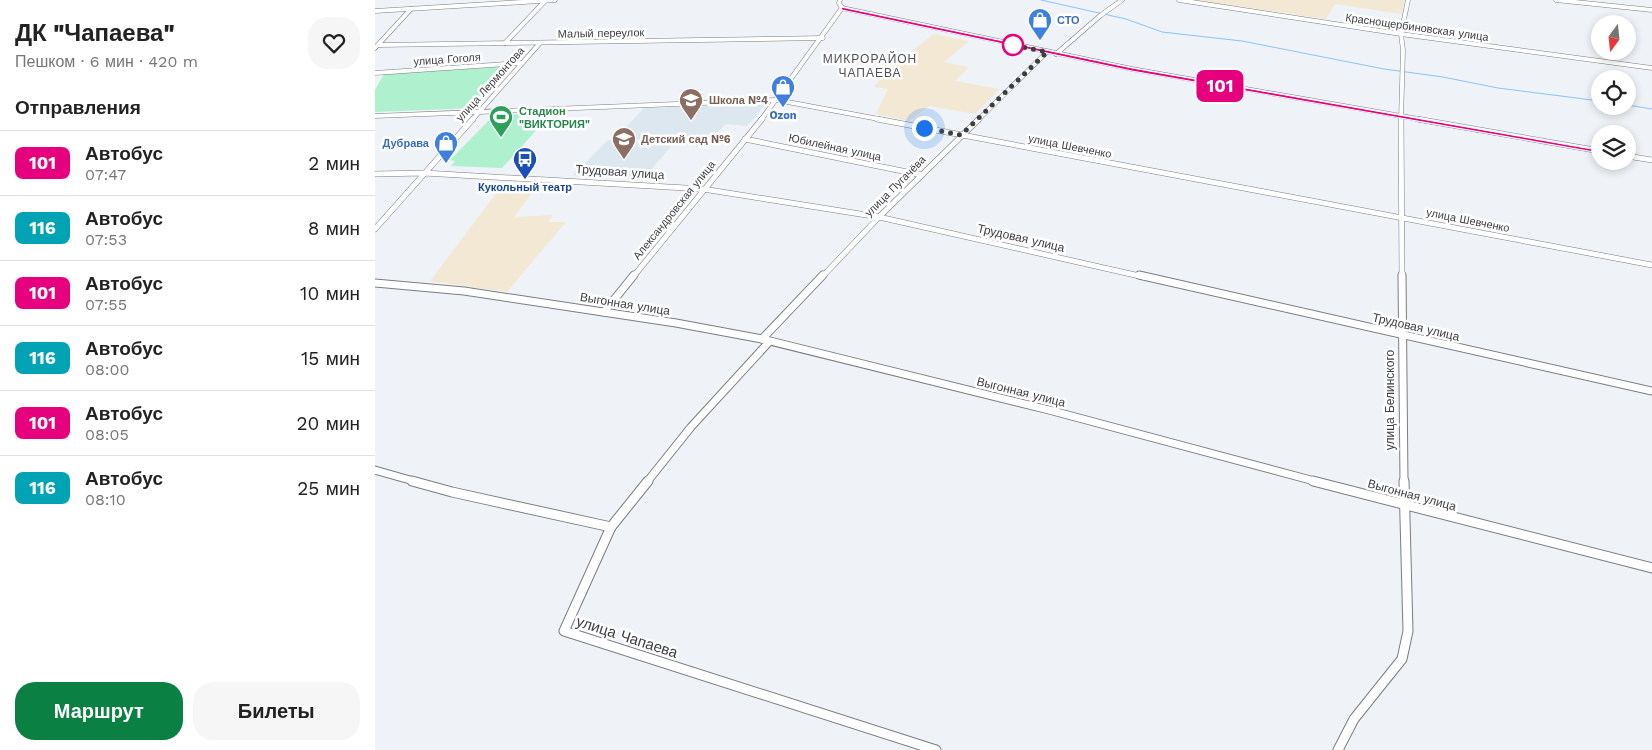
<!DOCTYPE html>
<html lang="ru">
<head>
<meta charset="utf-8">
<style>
  body { margin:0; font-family:"Work Sans",sans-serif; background:#f6f6f6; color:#222; height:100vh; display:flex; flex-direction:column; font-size:19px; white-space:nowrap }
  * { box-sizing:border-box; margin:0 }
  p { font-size:16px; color:#767676 }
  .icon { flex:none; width:28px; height:28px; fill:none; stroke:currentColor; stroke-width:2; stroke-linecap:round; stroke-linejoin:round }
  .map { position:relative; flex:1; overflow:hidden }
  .panel { display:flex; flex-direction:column; background:#fff; width:375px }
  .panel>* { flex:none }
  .badge { padding:0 10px; border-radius:8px; font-size:18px; line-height:32px }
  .needle { width:32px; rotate:195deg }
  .fabs { position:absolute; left:1216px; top:15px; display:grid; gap:10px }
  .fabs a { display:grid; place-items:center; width:45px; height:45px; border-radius:50%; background:#fff; box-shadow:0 2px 8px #0003; font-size:25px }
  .you { position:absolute; width:25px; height:25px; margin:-12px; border:4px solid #fff; border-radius:50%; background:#1a73e8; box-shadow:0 0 0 8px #1a73e833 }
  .map>.badge { position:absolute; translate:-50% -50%; box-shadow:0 0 0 2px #fff }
  h2 { padding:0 15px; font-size:19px; line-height:45px }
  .round { display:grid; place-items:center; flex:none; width:52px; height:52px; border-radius:20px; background:#f6f6f6 }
  .head { display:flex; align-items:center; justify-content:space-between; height:85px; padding:0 15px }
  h1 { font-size:24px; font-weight:800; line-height:38px }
  .button { display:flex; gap:10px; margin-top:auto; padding:10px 15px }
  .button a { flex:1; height:58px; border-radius:20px; background:#0b8043; color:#fff; font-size:20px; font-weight:800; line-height:58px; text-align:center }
  .button a+a { background:#f6f6f6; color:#222 }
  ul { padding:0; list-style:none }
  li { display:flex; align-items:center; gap:15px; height:65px; padding:0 15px; border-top:1px solid #e0e0e0 }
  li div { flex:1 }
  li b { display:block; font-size:19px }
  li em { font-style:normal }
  li .badge { min-width:55px; font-weight:700; text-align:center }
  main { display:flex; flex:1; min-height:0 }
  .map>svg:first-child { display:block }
  .industrial { fill:#f2e8d3 }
  .built { fill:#dce7f0 }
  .green { fill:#aff0ce }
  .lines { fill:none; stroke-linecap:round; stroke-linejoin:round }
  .stream { stroke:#87c2fb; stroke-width:1 }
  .street-far3-casing { stroke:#797d81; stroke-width:5 }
  .street-far2-casing { stroke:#797d81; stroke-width:6 }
  .street-far1-casing { stroke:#797d81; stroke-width:9 }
  .street-casing { stroke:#797d81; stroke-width:11 }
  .street-far3 { stroke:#fff; stroke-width:4 }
  .street-far2 { stroke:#fff; stroke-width:5 }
  .street-far1 { stroke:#fff; stroke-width:7 }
  .street { stroke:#fff; stroke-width:9 }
  .line { fill:#e6007e; stroke:#fff }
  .walk { stroke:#3b3d3e; stroke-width:5; stroke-dasharray:0 9 }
  .stop-dot { fill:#fff; stroke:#e6007e; stroke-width:2.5 }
  .labels { text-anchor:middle; stroke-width:5; stroke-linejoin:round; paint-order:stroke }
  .far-shop-label { font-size:11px; font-weight:bold; fill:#366cbe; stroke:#fff; text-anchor:start }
  .far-street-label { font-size:11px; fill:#3b3d3e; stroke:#fff }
  .far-education-label { font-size:11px; font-weight:bold; fill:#785e54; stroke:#fff; text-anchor:start }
  .far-leisure-label { font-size:11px; font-weight:bold; fill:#27864d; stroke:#fff; text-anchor:start }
  .far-transit-label { font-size:11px; font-weight:bold; fill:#164399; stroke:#fff }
  .far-quarter-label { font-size:12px; letter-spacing:1px; fill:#4d5154; stroke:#fff }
  .street-label { font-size:12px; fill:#3b3d3e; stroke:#fff }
  .near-street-label { font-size:15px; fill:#3b3d3e; stroke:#fff }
</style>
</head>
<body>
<main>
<section class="panel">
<div class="head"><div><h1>ДК &quot;Чапаева&quot;</h1><p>Пешком · 6 мин · 420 m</p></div><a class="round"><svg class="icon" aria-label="heart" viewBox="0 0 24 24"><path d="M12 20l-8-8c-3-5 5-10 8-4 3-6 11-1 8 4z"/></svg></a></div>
<h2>Отправления</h2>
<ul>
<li><span class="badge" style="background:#e6007e;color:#fff">101</span><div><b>Автобус</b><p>07:47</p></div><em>2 мин</em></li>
<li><span class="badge" style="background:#00a3b4;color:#fff">116</span><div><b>Автобус</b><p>07:53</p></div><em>8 мин</em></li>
<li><span class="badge" style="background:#e6007e;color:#fff">101</span><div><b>Автобус</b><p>07:55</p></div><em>10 мин</em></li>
<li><span class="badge" style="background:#00a3b4;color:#fff">116</span><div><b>Автобус</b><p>08:00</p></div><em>15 мин</em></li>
<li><span class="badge" style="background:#e6007e;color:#fff">101</span><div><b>Автобус</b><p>08:05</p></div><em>20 мин</em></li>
<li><span class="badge" style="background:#00a3b4;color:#fff">116</span><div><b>Автобус</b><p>08:10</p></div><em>25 мин</em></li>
</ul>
<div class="button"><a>Маршрут</a><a>Билеты</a></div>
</section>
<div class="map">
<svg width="1277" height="750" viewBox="0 0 1277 750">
  <rect width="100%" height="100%" fill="#eff3f8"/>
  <g class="industrial">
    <polygon points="821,0 1030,0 1026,14 960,4 951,19"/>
    <polygon points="559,34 594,41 569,62 594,67 580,81 624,89 600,114 554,106 534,121 501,114 513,89 499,87 515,68"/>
    <polygon points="129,183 163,185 139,217 178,215 173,222 191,222 132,292 55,281"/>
  </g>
  <g class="built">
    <polygon points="391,104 372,126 351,124 332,142 240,139 269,108"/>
    <polygon points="233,140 298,144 267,180 198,175"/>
  </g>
  <g class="green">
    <polygon points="138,66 99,108 0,112 0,90 9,74"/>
    <polygon points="177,113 127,168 76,166 80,161 75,160 119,115"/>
  </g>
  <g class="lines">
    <g class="stream">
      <polyline points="666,0 751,19 787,32 867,41 1009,69 1068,77 1123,88 1225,101"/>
      <polyline points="1252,105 1277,109"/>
    </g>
    <g class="street-far3-casing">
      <g id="street-far3">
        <polyline points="465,0 464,3 467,8"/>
        <polyline points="804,0 1026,34 1277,68"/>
        <polyline points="1181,0 1277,10"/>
        <polyline points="467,8 757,69 1049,120"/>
        <polyline points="0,11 180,0"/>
        <polyline points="130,43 170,1"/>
        <polyline points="4,45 448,38"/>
        <polyline points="0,48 36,9"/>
        <polyline points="681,54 726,15 747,0"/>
        <polyline points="0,73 146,63"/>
        <polyline points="0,116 402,100 509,120"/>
        <polyline points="97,120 165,43"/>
        <polyline points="386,120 467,8"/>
        <polyline points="603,120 672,52"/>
        <polyline points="1026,120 1028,50 1026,34 1033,0"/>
      </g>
    </g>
    <g class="street-far2-casing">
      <g id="street-far2">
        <polyline points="502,119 1277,265"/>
        <polyline points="1026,119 1027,277"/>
        <polyline points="1042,119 1225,151"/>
        <polyline points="370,139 547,175"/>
        <polyline points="1252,156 1277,160"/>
        <polyline points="0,174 49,173 328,189 504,217 769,277"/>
        <polyline points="0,229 98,119"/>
        <polyline points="258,277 387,119"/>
        <polyline points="447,277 504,217 604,119"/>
      </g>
    </g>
    <g class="street-far1-casing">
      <g id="street-far1">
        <polyline points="764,275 1277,391"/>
        <polyline points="1027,275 1029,482"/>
        <polyline points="0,283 89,291 301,323 387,339 674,410 943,482"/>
        <polyline points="229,312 259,275"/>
        <polyline points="387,339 448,275"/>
        <polyline points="0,470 42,482"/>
        <polyline points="272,482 316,427 394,342"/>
      </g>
    </g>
    <g class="street-casing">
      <g id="street">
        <polyline points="37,481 77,492 236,527 189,631 561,750"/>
        <polyline points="938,481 1277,568"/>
        <polyline points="236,527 273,481"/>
        <polyline points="963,750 979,719 1027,659 1033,631 1029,481"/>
      </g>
    </g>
    <use href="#street-far3" class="street-far3"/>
    <use href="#street-far2" class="street-far2"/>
    <use href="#street-far1" class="street-far1"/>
    <use href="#street" class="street"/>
  </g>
  <polygon class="line" points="466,7 757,68 1228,151 1225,153 757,71 467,10"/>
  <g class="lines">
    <polyline class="walk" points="549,128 586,135 672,52 638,45"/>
  </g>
  <defs>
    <g id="shop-pin" transform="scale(1.25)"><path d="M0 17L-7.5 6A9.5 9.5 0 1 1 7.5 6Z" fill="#3f7fe0" stroke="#fff"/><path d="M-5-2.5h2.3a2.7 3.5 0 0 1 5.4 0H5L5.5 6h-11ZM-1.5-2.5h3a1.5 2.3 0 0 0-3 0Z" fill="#fff"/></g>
    <g id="school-pin" transform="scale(1.25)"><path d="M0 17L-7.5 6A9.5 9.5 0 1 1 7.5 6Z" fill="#8d6e63" stroke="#fff"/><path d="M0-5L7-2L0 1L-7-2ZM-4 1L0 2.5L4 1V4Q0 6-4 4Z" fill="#fff"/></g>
    <g id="stadium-pin" transform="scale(1.25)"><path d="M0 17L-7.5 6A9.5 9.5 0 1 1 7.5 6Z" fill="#2e9e5b" stroke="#fff"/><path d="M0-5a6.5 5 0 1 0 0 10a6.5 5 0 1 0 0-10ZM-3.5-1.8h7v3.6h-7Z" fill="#fff"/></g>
    <g id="bus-pin" transform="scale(1.25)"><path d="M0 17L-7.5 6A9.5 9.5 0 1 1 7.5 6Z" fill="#1a4fb4" stroke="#fff"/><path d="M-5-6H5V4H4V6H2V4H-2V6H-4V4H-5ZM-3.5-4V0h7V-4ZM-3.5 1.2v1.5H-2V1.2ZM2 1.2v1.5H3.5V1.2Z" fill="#fff"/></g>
  </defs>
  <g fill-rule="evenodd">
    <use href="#shop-pin" x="665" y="20"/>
    <use href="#shop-pin" x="408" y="87"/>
    <use href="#school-pin" x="316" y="100"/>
    <use href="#stadium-pin" x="126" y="117"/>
    <use href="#school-pin" x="249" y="139"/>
    <use href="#shop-pin" x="71" y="143"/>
    <use href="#bus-pin" x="150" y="159"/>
  </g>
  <circle class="stop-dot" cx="638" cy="45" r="10"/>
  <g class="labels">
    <g class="far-shop-label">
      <text x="682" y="24">СТО</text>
      <text x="408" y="119" text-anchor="middle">Ozon</text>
      <text x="54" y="147" text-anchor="end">Дубрава</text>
    </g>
    <g class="far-street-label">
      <text transform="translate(1042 27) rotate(8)" y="4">Краснощербиновская улица</text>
      <text transform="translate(226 33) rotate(-1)" y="4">Малый переулок</text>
      <text transform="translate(72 59) rotate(-4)" y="4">улица Гоголя</text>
      <text transform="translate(115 84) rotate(-48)" y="4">улица Лермонтова</text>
      <text transform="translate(695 146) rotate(11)" y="4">улица Шевченко</text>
      <text transform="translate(460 147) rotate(12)" y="4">Юбилейная улица</text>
      <text transform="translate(520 186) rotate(-45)" y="4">улица Пугачёва</text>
      <text transform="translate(299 210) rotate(-51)" y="4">Александровская улица</text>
      <text transform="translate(1093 220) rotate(11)" y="4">улица Шевченко</text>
    </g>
    <g class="far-education-label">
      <text x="334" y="104">Школа №4</text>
      <text x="266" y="143">Детский сад №6</text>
    </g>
    <g class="far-leisure-label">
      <text x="144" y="115">Стадион<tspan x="144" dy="13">"ВИКТОРИЯ"</tspan></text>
    </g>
    <g class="far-transit-label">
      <text x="150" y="191">Кукольный театр</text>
    </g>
    <g class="far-quarter-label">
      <text x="495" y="63">МИКРОРАЙОН<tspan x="495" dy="14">ЧАПАЕВА</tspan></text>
    </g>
    <g class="street-label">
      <text transform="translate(245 172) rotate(4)" y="4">Трудовая улица</text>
      <text transform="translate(646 238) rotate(13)" y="4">Трудовая улица</text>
      <text transform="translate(250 304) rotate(9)" y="4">Выгонная улица</text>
      <text transform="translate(1041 327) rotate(13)" y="4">Трудовая улица</text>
      <text transform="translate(646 392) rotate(14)" y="4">Выгонная улица</text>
      <text transform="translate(1015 400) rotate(-90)" y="4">улица Белинского</text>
      <text transform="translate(1037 495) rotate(15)" y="4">Выгонная улица</text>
    </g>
    <g class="near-street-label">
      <text transform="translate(252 637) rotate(18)" y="5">улица Чапаева</text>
    </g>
  </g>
</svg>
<div class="fabs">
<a><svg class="needle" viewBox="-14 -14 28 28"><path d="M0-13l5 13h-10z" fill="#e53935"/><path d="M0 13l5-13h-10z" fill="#767676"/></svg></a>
<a><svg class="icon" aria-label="locate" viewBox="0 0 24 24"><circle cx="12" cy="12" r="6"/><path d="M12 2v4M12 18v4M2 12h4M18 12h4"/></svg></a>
<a><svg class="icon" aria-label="layers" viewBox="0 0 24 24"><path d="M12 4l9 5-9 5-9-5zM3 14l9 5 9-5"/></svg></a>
</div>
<div class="you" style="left:549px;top:128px"></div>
<b class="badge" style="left:845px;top:86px;background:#e6007e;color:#fff">101</b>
</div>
</main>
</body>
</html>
